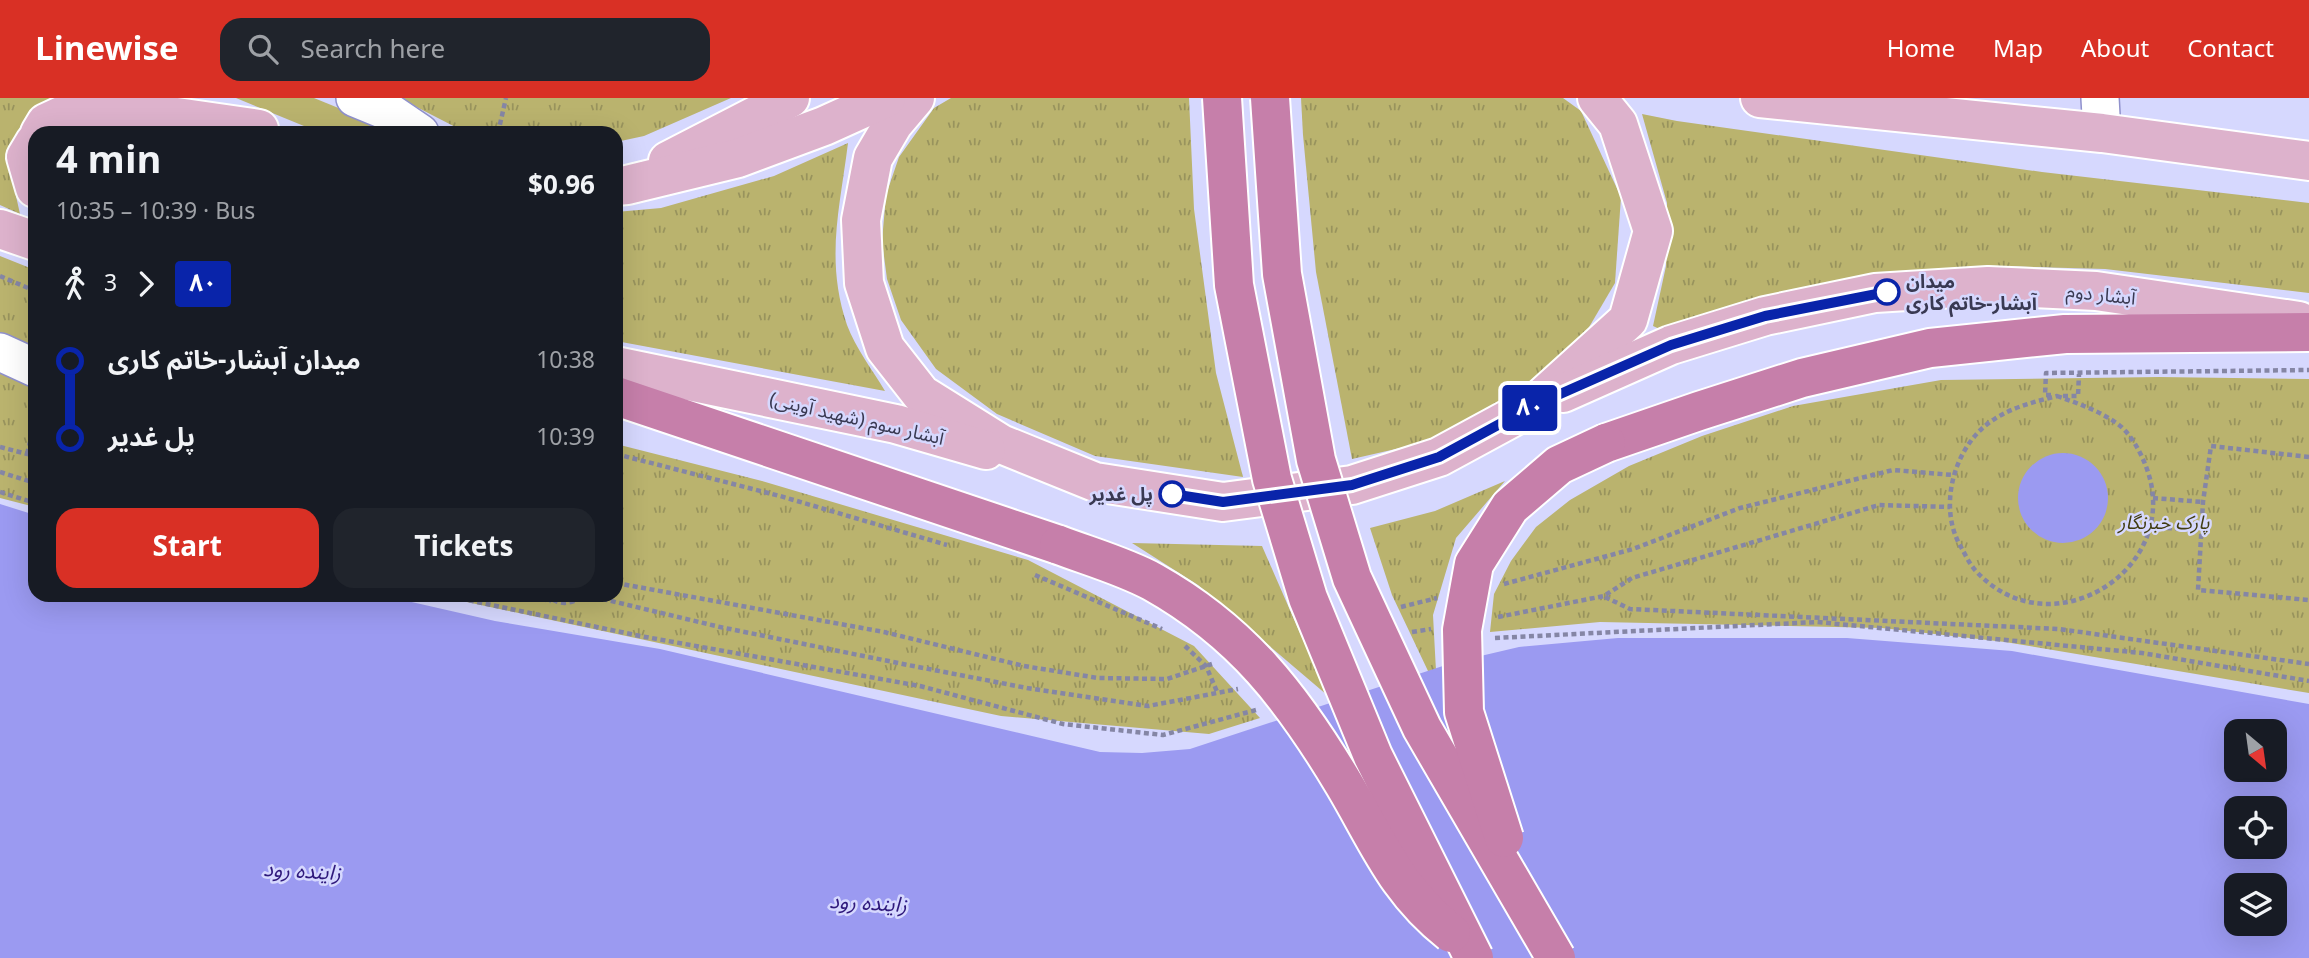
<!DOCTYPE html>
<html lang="en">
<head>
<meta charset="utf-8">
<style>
  body { margin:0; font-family:Georgia,"Noto Sans Arabic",serif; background:#20242c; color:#f1f3f6; height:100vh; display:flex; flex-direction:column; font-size:26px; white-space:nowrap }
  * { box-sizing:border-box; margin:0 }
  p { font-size:23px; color:#9ea1a6 }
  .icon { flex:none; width:38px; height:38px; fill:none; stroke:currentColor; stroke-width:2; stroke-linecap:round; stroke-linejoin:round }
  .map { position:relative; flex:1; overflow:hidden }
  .sheet { position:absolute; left:28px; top:28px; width:595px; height:476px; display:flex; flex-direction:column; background:#171b24; border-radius:21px; box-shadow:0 7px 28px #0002 }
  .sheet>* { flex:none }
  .badge { padding:0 14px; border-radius:5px; font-size:24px; line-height:46px }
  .needle { width:46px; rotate:151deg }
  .fabs { position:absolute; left:2224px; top:621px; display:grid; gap:14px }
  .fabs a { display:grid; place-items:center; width:63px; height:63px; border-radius:14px; background:#171b24; box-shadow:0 7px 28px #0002; font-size:35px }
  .map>.badge { position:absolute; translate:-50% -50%; box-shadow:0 0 0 4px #fff }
  .legs { display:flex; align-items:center; gap:10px; height:77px; padding:0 28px; font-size:23px }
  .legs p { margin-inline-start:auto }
  .overview { display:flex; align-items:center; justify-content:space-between; height:119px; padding:0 28px }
  h1 { font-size:38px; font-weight:700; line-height:52px }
  .primary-button { display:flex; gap:14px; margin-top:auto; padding:14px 28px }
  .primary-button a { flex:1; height:80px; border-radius:21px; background:#d93025; color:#fff; font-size:28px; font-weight:700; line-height:80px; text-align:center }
  .primary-button a+a { background:#20242c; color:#f1f3f6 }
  ul { padding:0 28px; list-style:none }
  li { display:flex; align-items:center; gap:24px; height:77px; font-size:26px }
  li i { display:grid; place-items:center; width:10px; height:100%; margin:0 9px; background:currentColor }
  li i::after { content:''; width:18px; height:18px; margin:-9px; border:5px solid; border-radius:50%; background:#171b24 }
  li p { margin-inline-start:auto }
  li:first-child i { background:linear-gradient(#0000 50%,currentColor 0) }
  li:last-child i { background:linear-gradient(currentColor 50%,#0000 0) }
  header { display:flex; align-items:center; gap:42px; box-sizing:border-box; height:98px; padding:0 35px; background:#d93025; color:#fff }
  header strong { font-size:33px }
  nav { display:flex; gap:38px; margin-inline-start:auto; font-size:24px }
  .search { width:490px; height:63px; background:#20242c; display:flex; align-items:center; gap:18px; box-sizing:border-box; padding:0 24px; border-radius:21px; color:#9ea1a6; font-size:26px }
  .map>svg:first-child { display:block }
  .grass { fill:#bab36e }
  .park { fill:url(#park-tufts) }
  .water { fill:#9b9af1; fill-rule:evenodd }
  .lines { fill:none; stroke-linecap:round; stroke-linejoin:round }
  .minor-casing { stroke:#9091cc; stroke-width:40 }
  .major-casing { stroke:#fff; stroke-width:42 }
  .highway-casing { stroke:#fff; stroke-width:42 }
  .path { stroke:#8586a5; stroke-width:4.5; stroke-dasharray:5 3.5; stroke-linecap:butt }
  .minor { stroke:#fff; stroke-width:37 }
  .major { stroke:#ddb2cc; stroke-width:38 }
  .highway { stroke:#c67faa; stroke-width:38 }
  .highway-bridge-casing { stroke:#fff; stroke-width:42; stroke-linecap:butt }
  .highway-bridge { stroke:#c67faa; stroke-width:38 }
  .line-1-casing { stroke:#fff; stroke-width:16 }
  .line-1 { stroke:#0924aa; stroke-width:10 }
  .stop-1-dot { fill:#fff; stroke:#0924aa; stroke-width:3.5 }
  .labels { text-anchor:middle; stroke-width:5; stroke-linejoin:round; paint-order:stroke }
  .stop-label { font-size:19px; font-weight:bold; fill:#393952; stroke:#d6d8fe; text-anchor:start }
  .street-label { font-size:19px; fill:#393952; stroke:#d6d8fe }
  .park-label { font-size:19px; font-style:italic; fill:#413c11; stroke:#d6d8fe }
  .water-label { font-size:21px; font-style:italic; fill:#2f197c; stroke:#d6d8fe }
</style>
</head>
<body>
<header>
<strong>Linewise</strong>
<div class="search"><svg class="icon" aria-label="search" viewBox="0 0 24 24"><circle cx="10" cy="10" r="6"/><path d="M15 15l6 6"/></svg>Search here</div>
<nav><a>Home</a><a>Map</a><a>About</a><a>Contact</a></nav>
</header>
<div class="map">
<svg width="2309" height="860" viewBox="0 0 2309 860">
  <defs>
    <pattern id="park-tufts" width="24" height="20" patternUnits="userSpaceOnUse" patternTransform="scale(1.75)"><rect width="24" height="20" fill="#bab36e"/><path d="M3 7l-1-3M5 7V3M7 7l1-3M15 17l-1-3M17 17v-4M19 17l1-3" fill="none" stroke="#98935d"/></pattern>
  </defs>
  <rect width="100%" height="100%" fill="#d6d8fe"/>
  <polygon class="grass" points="236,0 314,0 380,27 387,35 321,35"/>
  <g class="park">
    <polygon points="0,0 73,0 12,63 14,89 20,116 0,107"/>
    <polygon points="399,0 731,0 644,38 616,44 616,35 467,35"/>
    <polygon points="951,0 1189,0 1194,111 1216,275 1243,379 1095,358 997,316 936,271 901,222 887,181 882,143 886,97 899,59 934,10"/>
    <polygon points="1301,0 1563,0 1581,13 1621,99 1615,185 1575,253 1496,314 1422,345 1352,361 1316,174 1303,37"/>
    <polygon points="1642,16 1677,23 2042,74 2309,105 2309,195 2105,171 1995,168 1864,181 1666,234 1653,228 1666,168 1667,105"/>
    <path d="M848,45C840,110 825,162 847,227C855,249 873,273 885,293L616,243V114L661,110L774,78Z"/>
    <polygon points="0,158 35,172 35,409 0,400"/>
    <polygon points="2159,279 2309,281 2309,595 2005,544 1882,530 1600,524 1490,534 1494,496 1511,463 1536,429 1570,402 1629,368 1702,338 1793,308 1941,282"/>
    <polygon points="616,346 762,383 1028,462 1194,548 1260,620 1209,636 1001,618 434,497 616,497"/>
    <polygon points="1505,383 1456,440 1433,517 1437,592 1392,497 1370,430 1435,413"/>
    <polygon points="1132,445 1262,448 1327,597 1198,487"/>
  </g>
  <g class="water">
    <circle cx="2063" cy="400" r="45"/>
    <path d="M0,406L35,417V497H381L495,523L660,551L1100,654L1142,655L1190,651L1455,564L1519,549L1618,540H1847L2012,553L2309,606V860H0ZM2236,634H2275V672H2236ZM2236,710H2275V749H2236ZM2236,788H2275V826H2236Z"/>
  </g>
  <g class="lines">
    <g class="minor-casing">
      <g id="minor">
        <polyline points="355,0 389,14 420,35"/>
        <polyline points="2100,0 2102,35"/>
        <polyline points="0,254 35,270"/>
      </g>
    </g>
    <g class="major-casing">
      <g id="major">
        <polyline points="915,0 893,26 873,60 861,122 864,185 885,250 921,296 1001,346 1095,384 1223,404 1352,387 1439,359 1533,308 1628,222 1653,133 1618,26 1597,0"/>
        <polyline points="1760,0 2102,35 2309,63"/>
        <polyline points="40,35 46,25 76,11 128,12 259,31"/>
        <polyline points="35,44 26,59 35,90"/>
        <polyline points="668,63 790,0"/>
        <polyline points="616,88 627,87 738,60 824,28 886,0"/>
        <polyline points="0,131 35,143"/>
        <polyline points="616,268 896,326 986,352"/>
        <polyline points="1563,295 1671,247 1765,218 1875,195 1988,188 2096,193 2299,223"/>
      </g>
    </g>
    <g class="highway-casing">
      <g id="highway">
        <polyline points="616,298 1059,447"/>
        <polyline points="1606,345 1699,313 1802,280 1930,250 2065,236 2309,234"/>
      </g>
    </g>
    <g class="path">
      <polyline points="498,35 506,0"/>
      <polyline points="0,178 35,193"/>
      <polyline points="2051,297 2045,297 2046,275 2309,272"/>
      <path d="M2057,298C2077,305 2097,312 2115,324C2129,333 2139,351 2145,366C2188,470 2050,556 1975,472C1969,465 1965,456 1961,449C1937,409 1954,347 1993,322C2012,309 2034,304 2057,298Z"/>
      <polyline points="2063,298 2078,298 2079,276"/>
      <polyline points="0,349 35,358"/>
      <polyline points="27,356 35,325"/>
      <polyline points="616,356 780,398 947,447"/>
      <polyline points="2309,359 2211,348 2203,404 2198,492 2309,502"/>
      <polyline points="0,374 35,385"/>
      <polyline points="0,394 35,405"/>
      <polyline points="2153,400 2203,404"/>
      <polyline points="2150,429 2200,432"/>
      <polyline points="1035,477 1162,531"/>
      <polyline points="616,485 884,534 1024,568 1098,580 1167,581 1212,566"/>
      <polyline points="1504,486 1633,451 1740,410 1893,372 1953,377"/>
      <polyline points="444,497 640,538 920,588 1063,626 1163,637 1256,612"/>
      <polyline points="525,497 551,503"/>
      <path d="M546,497C559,508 571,507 584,497"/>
      <polyline points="586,497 720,529 908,567 1027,590 1148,608 1238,591"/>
      <polyline points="1605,499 1630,511 2059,531 2309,566"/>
      <polyline points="1401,509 1437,500"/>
      <polyline points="1498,519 1604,498 1632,480 1879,407 1950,409"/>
      <polyline points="1412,534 1431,531"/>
      <polyline points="1495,540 1817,524 2142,555 2309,583"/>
      <polyline points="1185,548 1206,568 1218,596"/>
    </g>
    <use href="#minor" class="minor"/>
    <use href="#major" class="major"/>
    <use href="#highway" class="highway"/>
    <g class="highway-bridge-casing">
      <g id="highway-bridge">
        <polyline points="1222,0 1234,187 1272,381 1308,500 1373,658 1474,860"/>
        <polyline points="1270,0 1282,176 1316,362 1352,480 1422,630 1556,860"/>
        <path d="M1059,447C1088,458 1126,469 1153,484C1242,534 1292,599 1344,686C1378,743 1396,792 1451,835"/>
        <polyline points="1504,740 1464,614 1462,532 1474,466 1510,409 1559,367 1606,345"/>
      </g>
    </g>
    <use href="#highway-bridge" class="highway-bridge"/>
  </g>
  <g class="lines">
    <g class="line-1-casing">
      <polyline id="line-1" points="1172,396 1223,404 1352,387 1439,359 1533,308 1671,247 1765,218 1887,194"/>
    </g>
    <use href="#line-1" class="line-1"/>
  </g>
  <g class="stop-1-dot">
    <circle cx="1887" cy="194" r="12"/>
    <circle cx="1172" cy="396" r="12"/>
  </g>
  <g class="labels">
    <g class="stop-label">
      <text x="1906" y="190">میدان<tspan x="1906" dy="22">آبشار-خاتم کاری</tspan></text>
      <text x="1153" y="403" text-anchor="end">پل غدیر</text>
    </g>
    <g class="street-label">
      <text transform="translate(2101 196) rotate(6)" y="7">آبشار دوم</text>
      <text transform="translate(857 320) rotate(13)" y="7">آبشار سوم (شهید آوینی)</text>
    </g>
    <g class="park-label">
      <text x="2164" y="431">پارک خبرنگار</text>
    </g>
    <g class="water-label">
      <text transform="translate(302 773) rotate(3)" y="7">زاینده رود</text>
      <text transform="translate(868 805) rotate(3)" y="7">زاینده رود</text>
    </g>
  </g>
</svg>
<div class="fabs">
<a><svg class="needle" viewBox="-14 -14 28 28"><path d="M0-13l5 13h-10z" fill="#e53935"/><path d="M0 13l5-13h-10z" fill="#9ea1a6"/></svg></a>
<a><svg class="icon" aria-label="locate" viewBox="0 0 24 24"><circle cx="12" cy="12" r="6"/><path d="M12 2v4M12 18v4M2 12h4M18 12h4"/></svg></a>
<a><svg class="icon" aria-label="layers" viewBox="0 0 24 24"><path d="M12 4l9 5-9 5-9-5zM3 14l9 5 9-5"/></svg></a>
</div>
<b class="badge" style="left:1530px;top:310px;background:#0924aa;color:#fff">۸۰</b>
<section class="sheet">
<div class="overview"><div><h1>4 min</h1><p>10:35 – 10:39 · Bus</p></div><b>$0.96</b></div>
<div class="legs"><svg class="icon" aria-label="walk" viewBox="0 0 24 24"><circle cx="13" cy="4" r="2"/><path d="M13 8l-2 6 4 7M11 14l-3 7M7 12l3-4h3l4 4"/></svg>3<svg class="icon" aria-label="forward" viewBox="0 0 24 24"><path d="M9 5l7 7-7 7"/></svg><b class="badge" style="background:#0924aa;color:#fff">۸۰</b></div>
<ul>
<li><i style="color:#0924aa"></i><b>میدان آبشار-خاتم کاری</b><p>10:38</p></li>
<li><i style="color:#0924aa"></i><b>پل غدیر</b><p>10:39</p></li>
</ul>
<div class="primary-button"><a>Start</a><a>Tickets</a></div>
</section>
</div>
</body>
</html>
